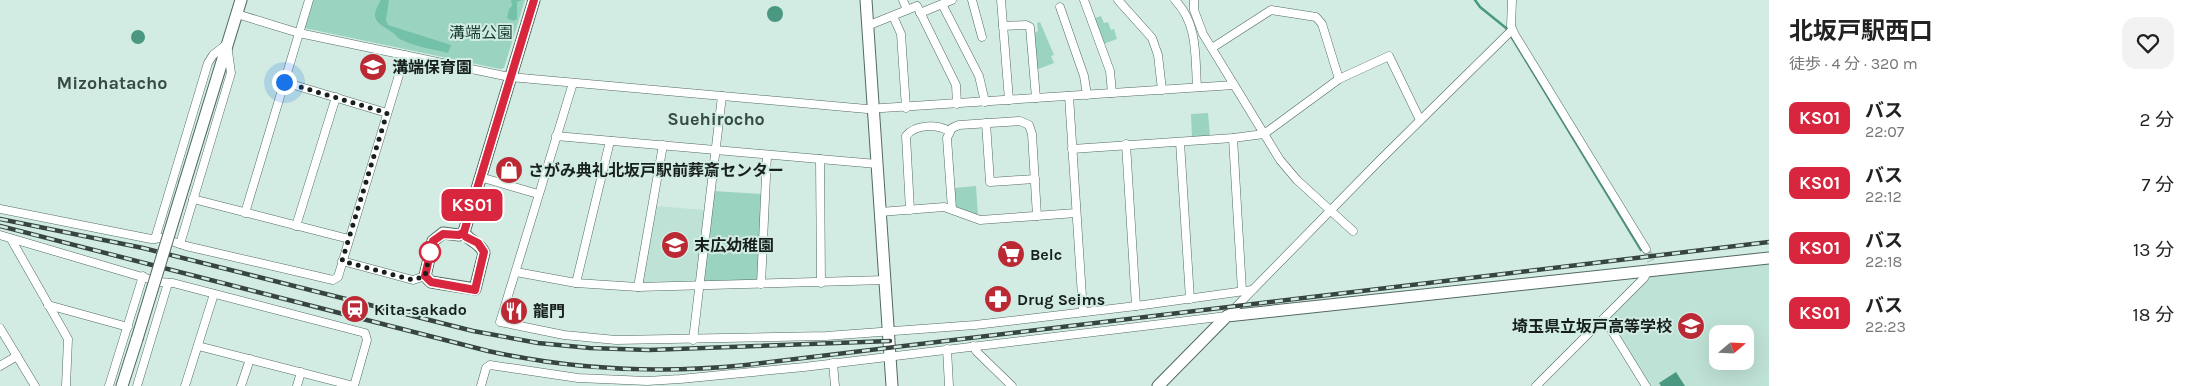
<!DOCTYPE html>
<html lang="ja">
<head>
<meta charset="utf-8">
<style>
  body { margin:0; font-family:Karla,"Noto Sans JP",sans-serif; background:#f2f2f2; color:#222; height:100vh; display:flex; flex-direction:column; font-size:19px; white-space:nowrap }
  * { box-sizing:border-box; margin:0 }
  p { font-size:16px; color:#767676 }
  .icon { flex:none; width:28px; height:28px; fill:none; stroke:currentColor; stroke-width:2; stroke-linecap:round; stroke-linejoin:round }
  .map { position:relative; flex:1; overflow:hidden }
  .side { display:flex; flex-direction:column; background:#fff; width:425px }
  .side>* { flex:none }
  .badge { padding:0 10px; border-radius:8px; font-size:18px; line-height:32px }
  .needle { width:32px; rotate:71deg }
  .tools { position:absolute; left:1709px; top:325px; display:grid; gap:10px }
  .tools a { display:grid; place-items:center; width:45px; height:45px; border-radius:10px; background:#fff; box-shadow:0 5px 20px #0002; font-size:25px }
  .you { position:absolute; width:25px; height:25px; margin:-12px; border:4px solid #fff; border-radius:50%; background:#1a73e8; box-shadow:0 0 0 8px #1a73e833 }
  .map>.badge { position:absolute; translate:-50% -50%; box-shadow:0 0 0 2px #fff }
  .round { display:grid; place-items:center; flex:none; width:52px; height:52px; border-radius:15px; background:#f2f2f2 }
  .summary { display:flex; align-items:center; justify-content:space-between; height:85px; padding:0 20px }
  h1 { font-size:24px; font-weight:700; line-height:38px }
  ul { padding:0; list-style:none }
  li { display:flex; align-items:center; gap:15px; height:65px; padding:0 20px }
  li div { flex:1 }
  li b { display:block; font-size:19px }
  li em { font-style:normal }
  li .badge { min-width:55px; font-weight:700; text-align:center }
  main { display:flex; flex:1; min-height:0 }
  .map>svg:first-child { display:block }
  .built { fill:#bfe2d6; fill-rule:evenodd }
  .green { fill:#9ad4c1 }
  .forest { fill:#74c1aa }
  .water { fill:#4a9882 }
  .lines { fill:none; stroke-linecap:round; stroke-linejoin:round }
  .stream { stroke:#4a9882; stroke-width:2.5 }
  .street-tunnel { stroke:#adc3bb; stroke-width:8; stroke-dasharray:8 4; stroke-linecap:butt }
  .street-casing { stroke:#536a62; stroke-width:9 }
  .secondary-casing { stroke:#536a62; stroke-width:13 }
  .street { stroke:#fff; stroke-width:8 }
  .secondary { stroke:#fff; stroke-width:11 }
  .rail-casing { stroke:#384440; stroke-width:4.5 }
  .rail { stroke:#d2ece3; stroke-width:2.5; stroke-dasharray:8; stroke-linecap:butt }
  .secondary-bridge-casing { stroke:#536a62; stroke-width:13; stroke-linecap:butt }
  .secondary-bridge { stroke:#fff; stroke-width:11 }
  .line-casing { stroke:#fff; stroke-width:11 }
  .line { stroke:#d7263d; stroke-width:8 }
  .walk { stroke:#17201d; stroke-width:5; stroke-dasharray:0 9 }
  .stop-dot { fill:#fff; stroke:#d7263d; stroke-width:2.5 }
  .labels { text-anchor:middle; stroke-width:4; stroke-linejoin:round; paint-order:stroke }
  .park-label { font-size:16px; fill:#193d33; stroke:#d2ece3 }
  .poi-label { font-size:16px; font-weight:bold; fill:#17201d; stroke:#d2ece3; text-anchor:start }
  .neighbourhood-label { font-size:18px; font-weight:bold; fill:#354b44; stroke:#d2ece3 }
</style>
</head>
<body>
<main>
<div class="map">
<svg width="1769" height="386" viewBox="0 0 1769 386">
  <rect width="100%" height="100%" fill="#d2ece3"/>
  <g class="built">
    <polygon points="656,206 705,210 697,280 694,283 645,284 643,280"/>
    <path d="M1769,264V386H1649L1608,319L1650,277ZM1718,334H1745V361H1718Z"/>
  </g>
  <g class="green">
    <polygon points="313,0 525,0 504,68 500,69 304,28"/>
    <polygon points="1101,16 1104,23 1108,22 1111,30 1114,29 1117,39 1103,44 1095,18"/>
    <polygon points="1040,22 1054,55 1051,56 1054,63 1036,70 1034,33 1038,31 1037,23"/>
    <polygon points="1208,113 1210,136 1192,137 1191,114"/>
    <polygon points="976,186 978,216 955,206 954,188"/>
    <polygon points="714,191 761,194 758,278 755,281 706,283 704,281"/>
  </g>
  <g class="forest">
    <path d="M381,0H389L386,20L388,25L451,45L448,53C433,49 416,47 402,40C398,39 396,35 393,33C378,22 368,21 381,0Z"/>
    <polygon points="511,0 522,0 517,2 517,19 513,21 507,18 509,9 512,6"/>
  </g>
  <g class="water">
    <circle cx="775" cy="14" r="8"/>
    <circle cx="138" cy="37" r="7"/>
    <polygon points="1676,372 1685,386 1661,386 1659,383"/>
  </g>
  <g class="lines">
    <polyline class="stream" points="1475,0 1480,7 1506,28 1641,250"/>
    <polyline class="street-tunnel" points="1646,249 1651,261"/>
    <g class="street-casing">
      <g id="street">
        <polyline points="903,0 907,10"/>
        <polyline points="972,0 982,37"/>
        <polyline points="1001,0 1009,100"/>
        <polyline points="1084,0 1110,71 1112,93"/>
        <polyline points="1118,0 1152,38 1158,55 1162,90"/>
        <path d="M1175,0C1198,24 1195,55 1197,87"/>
        <polyline points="1194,0 1194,10 1203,34 1280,160 1297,180 1353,231"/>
        <polyline points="1512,0 1511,26 1515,35 1646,249"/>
        <polyline points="943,6 979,76 985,102"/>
        <polyline points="1060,7 1084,76 1087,95"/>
        <polyline points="920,13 952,0"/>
        <polyline points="237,14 299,33 510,77 867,109 1234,85"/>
        <polyline points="893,16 901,34 906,108"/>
        <polyline points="867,26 917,6 956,85 957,104"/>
        <polyline points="1003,26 1026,25 1030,27 1036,98"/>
        <polyline points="1212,48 1271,10 1316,17 1322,24 1339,79"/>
        <polyline points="284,82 387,113"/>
        <polyline points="573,83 500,322 564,335 616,340 826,336 975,325 1136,306 1252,290"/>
        <polyline points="1069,96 1083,312"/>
        <polyline points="986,123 990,182 1035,179"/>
        <polyline points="556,136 877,164"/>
        <polyline points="1233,138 1242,291"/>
        <polyline points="1180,142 1190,299"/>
        <polyline points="1126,144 1136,306"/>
        <polyline points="1072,149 1233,138 1264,134 1339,79 1389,56 1420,120"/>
        <polyline points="820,159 821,283"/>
        <polyline points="480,177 538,194"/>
        <polyline points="193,199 349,239"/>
        <polyline points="0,209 151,239 162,238 186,246 333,280 338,277 405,55"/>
        <polyline points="952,209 947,138 952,128 959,125 1020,121 1029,125 1032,134 1037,216"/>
        <path d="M910,210L906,136C915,124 937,124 949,131"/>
        <polyline points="880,212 944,207 980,220 1076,213"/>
        <polyline points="245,213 309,0"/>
        <polyline points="296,226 336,97"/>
        <polyline points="0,235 159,282 173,283 365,333 367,340 354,386"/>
        <polyline points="11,239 68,339 66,386"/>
        <polyline points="155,239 208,63 213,55 227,44 231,73 180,244"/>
        <polyline points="342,261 413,280 425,276"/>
        <polyline points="516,272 576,283 638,287 885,280"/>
        <polyline points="576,283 610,141"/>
        <polyline points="761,284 767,155"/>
        <polyline points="638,287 663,145"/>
        <polyline points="48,305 128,327"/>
        <polyline points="1604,318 1646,386"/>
        <polyline points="0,328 35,386"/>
        <polyline points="693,340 722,96"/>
        <polyline points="198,346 354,386"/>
        <polyline points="973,346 977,352 1012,386"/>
        <polyline points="947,349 949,386"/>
        <polyline points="833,363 835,386"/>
        <polyline points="0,366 17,356"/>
        <polyline points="109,386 143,276"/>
        <polyline points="137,386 168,283"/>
        <polyline points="185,386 214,294"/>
        <polyline points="241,386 250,359"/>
        <polyline points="297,386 301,372"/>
        <polyline points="481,386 486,368 490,365 578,378 647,381 680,379 804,367 1227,316 1379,161 1512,30"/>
        <polyline points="1536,386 1644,278 1648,270"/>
      </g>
    </g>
    <g class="secondary-casing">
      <g id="secondary">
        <polyline points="866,0 892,386"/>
        <polyline points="185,182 241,0"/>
        <polyline points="464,232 534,0"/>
        <path d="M464,232C469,242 480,242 484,253L475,289L431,282L425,276L433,241L443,233L459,235Z"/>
        <polyline points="122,386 137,339"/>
        <polyline points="1158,386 1227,316 1769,258"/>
      </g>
    </g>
    <use href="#street" class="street"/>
    <use href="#secondary" class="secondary"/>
    <g class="rail-casing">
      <g id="rail">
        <polyline points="0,219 143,248 473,331 538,343 590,348 649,350 890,341"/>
        <path d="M0,226L488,351C574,370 658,374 746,365L1769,242"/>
      </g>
    </g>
    <use href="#rail" class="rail"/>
    <g class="secondary-bridge-casing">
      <polyline id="secondary-bridge" points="137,339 185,182"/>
    </g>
    <use href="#secondary-bridge" class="secondary-bridge"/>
  </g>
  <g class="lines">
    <g class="line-casing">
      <polyline id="line" points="466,237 478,243 484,252 475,290 431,282 425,276 433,241 443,234 459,235 464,232 534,0"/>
    </g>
    <use href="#line" class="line"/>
    <polyline class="walk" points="284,82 387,113 342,261 413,280 425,276 430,252"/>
  </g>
  <defs>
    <g id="school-disc" transform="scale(1.4375)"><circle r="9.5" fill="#ba2934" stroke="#d2ece3"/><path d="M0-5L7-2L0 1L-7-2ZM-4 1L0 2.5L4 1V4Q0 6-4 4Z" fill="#fff"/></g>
    <g id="shop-disc" transform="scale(1.4375)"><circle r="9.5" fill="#ba2934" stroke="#d2ece3"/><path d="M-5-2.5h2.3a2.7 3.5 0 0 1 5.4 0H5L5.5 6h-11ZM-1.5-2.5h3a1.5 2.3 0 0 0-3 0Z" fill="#fff"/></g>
    <g id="supermarket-disc" transform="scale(1.4375)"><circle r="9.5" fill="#ba2934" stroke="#d2ece3"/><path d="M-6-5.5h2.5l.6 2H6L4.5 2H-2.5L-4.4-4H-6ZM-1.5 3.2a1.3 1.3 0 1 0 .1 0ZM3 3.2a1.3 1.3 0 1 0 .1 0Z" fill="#fff"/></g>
    <g id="pharmacy-disc" transform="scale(1.4375)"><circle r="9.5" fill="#ba2934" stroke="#d2ece3"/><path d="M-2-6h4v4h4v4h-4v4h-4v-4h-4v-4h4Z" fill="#fff"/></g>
    <g id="station-disc" transform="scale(1.4375)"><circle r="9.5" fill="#ba2934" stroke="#d2ece3"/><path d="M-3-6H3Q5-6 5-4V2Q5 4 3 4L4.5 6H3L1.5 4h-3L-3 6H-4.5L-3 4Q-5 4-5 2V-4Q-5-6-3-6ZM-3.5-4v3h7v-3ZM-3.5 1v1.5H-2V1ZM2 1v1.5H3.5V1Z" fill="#fff"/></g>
    <g id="restaurant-disc" transform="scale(1.4375)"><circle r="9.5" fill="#ba2934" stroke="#d2ece3"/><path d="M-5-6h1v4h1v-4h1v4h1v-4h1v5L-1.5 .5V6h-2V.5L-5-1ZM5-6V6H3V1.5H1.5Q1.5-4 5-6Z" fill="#fff"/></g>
  </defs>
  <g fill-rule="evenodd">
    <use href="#school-disc" x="373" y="67"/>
    <use href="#shop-disc" x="509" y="170"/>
    <use href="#school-disc" x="675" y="245"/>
    <use href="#supermarket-disc" x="1011" y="254"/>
    <use href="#pharmacy-disc" x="998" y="299"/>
    <use href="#station-disc" x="355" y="309"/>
    <use href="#restaurant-disc" x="514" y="311"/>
    <use href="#school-disc" x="1691" y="326"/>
  </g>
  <circle class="stop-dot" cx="430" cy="252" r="10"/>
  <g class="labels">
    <g class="park-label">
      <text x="481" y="38">溝端公園</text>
    </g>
    <g class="poi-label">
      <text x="392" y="73">溝端保育園</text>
      <text x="528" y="176">さがみ典礼北坂戸駅前葬斎センター</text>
      <text x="694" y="251">末広幼稚園</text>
      <text x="1030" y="260">Belc</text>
      <text x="1017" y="305">Drug Seims</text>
      <text x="374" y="315">Kita-sakado</text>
      <text x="533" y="317">龍門</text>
      <text x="1672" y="332" text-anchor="end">埼玉県立坂戸高等学校</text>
    </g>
    <g class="neighbourhood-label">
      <text x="112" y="89">Mizohatacho</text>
      <text x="716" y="125">Suehirocho</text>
    </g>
  </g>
</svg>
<div class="tools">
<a><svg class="needle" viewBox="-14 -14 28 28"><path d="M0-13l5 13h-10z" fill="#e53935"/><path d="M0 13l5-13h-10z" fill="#767676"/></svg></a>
</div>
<div class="you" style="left:284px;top:82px"></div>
<b class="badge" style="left:472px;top:205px;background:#d7263d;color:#fff">KS01</b>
</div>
<section class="side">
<div class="summary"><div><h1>北坂戸駅西口</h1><p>徒歩 · 4 分 · 320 m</p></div><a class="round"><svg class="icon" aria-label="heart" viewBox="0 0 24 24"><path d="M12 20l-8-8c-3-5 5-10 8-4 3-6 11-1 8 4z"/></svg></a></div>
<ul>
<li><span class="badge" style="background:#d7263d;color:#fff">KS01</span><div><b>バス</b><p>22:07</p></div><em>2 分</em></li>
<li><span class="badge" style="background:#d7263d;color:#fff">KS01</span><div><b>バス</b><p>22:12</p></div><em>7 分</em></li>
<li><span class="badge" style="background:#d7263d;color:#fff">KS01</span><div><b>バス</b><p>22:18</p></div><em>13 分</em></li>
<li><span class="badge" style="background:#d7263d;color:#fff">KS01</span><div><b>バス</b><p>22:23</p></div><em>18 分</em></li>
</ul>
</section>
</main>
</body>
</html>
